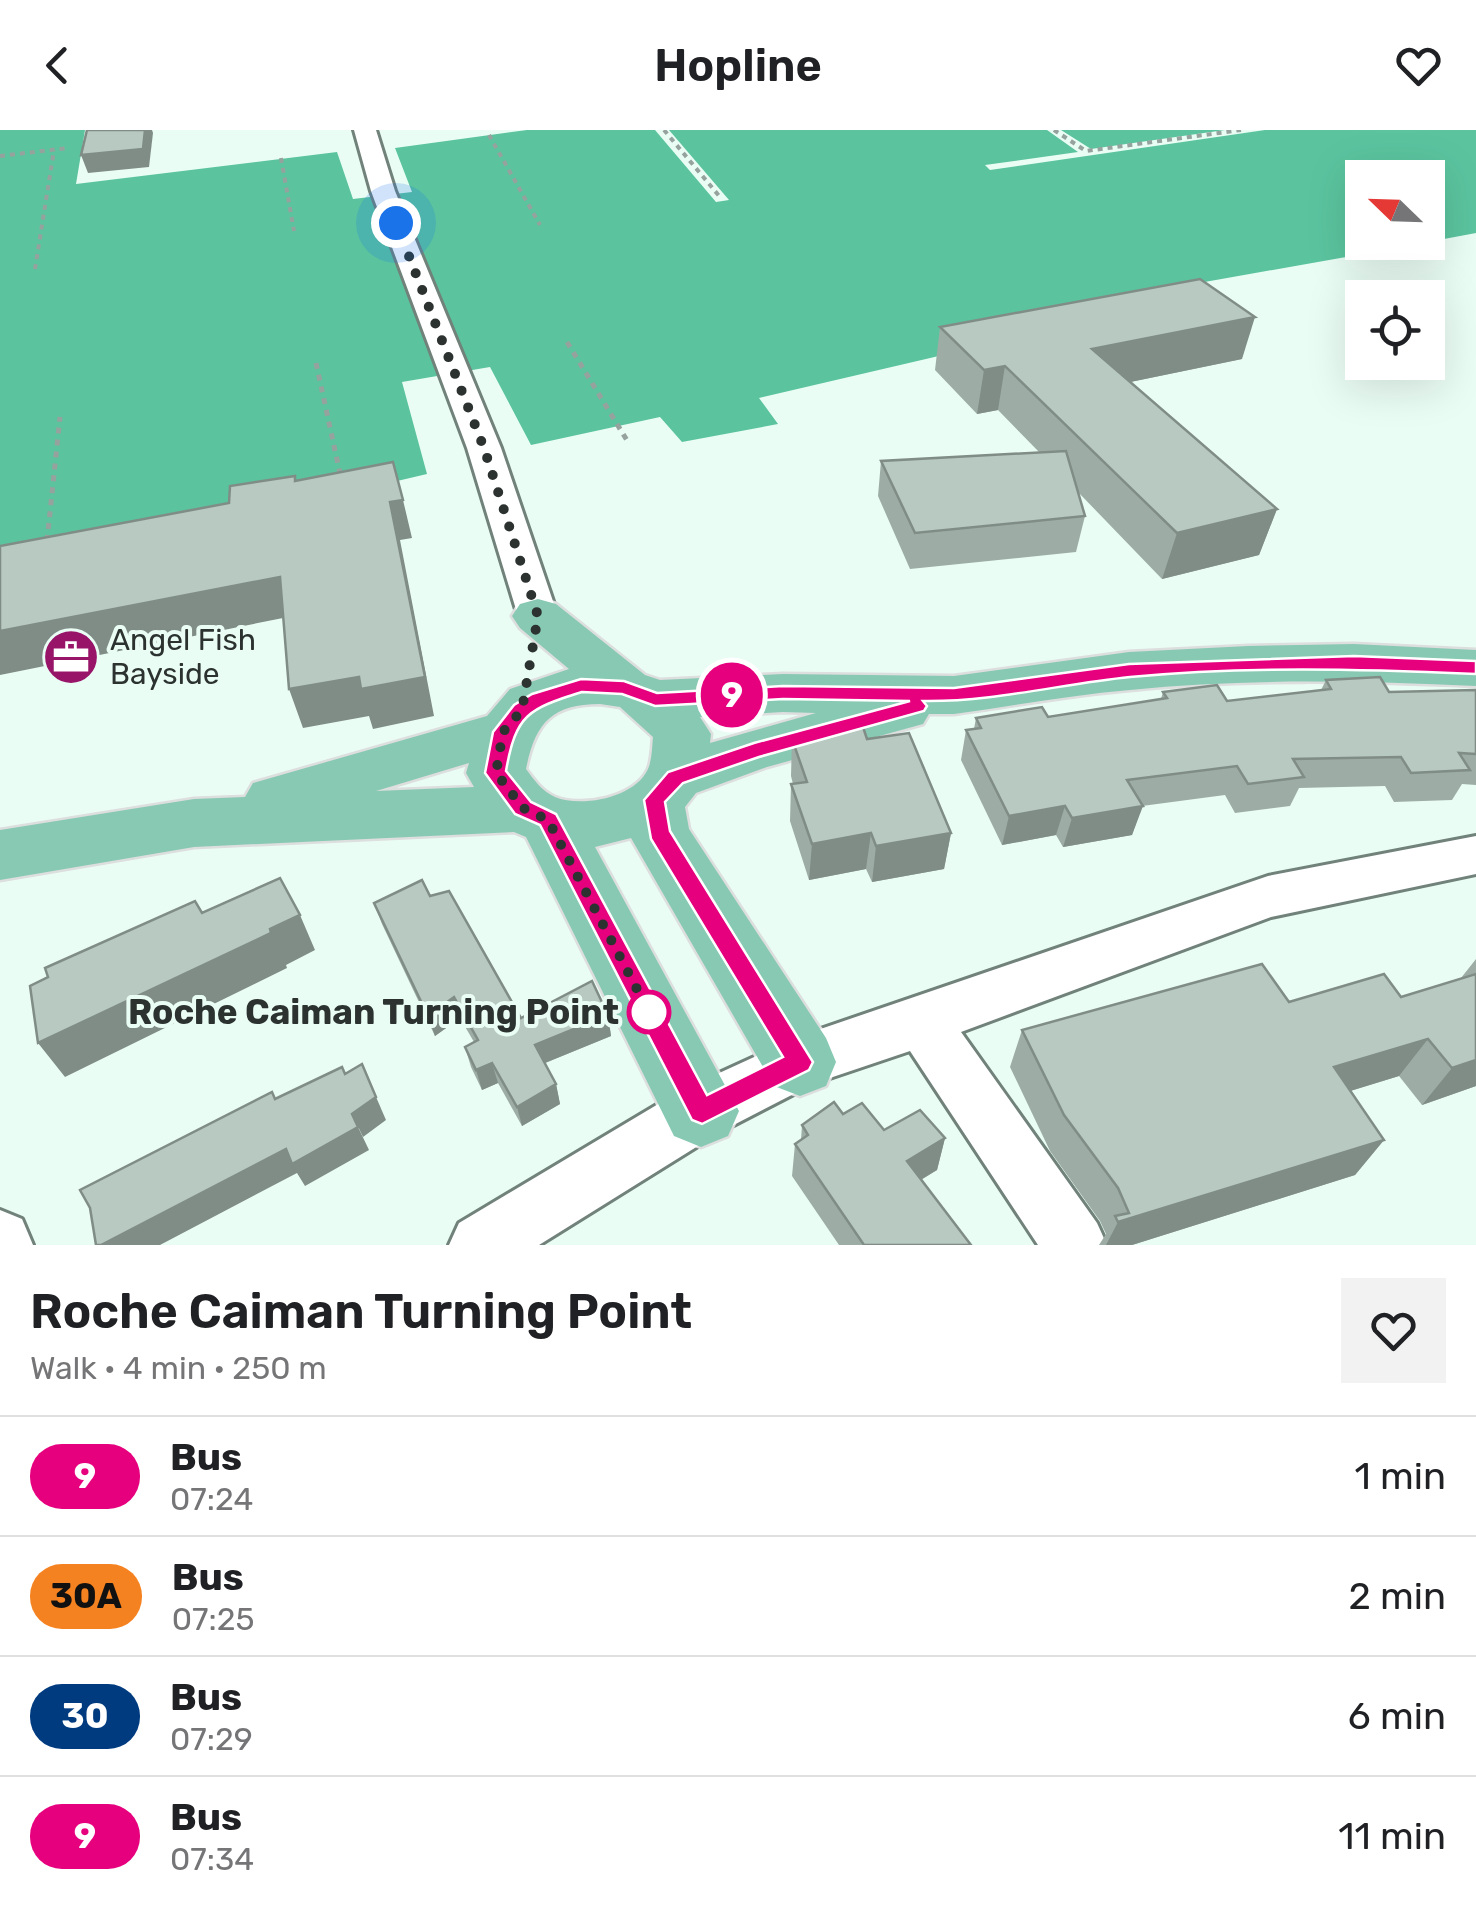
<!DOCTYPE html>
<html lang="en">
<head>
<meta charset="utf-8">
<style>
  body { margin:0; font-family:Rubik,sans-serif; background:#f2f2f2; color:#202124; height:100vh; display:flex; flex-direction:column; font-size:38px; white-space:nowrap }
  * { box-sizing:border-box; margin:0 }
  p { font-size:32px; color:#757577 }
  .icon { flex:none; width:55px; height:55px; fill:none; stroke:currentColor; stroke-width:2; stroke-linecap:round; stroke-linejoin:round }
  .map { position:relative; height:1115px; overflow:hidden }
  .drawer { display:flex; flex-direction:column; background:#fff; flex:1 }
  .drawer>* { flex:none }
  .badge { padding:0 20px; border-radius:32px; font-size:35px; line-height:65px }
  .needle { width:65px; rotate:293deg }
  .buttons { position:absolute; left:1345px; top:30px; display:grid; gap:20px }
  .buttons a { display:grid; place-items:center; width:100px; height:100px; border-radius:0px; background:#fff; box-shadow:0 10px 40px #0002; font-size:50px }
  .you { position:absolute; width:50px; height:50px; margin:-25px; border:8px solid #fff; border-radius:50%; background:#1a73e8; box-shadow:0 0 0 15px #1a73e833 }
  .map>.badge { position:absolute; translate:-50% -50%; box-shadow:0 0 0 5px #fff }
  .round { display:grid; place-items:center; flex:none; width:105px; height:105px; border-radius:0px; background:#f2f2f2 }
  .overview { display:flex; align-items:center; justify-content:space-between; height:170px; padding:0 30px }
  h1 { font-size:48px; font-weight:600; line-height:75px }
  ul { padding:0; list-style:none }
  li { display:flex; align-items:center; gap:30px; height:120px; padding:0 30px; border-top:2px solid #e0e0e0 }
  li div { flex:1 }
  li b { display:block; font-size:38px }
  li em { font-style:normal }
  li .badge { min-width:110px; font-weight:700; text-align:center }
  header { display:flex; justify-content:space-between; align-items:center; height:130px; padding:0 30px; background:#fff; font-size:45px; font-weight:600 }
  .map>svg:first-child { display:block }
  .water { fill:#5bc49f }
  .pier { fill:#eafdf5 }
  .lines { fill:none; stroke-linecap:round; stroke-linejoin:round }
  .street-casing { stroke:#71827b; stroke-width:6 }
  .primary-casing { stroke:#dddede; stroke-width:5 }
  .path-far1 { stroke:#95a29d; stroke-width:4; stroke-dasharray:5 5; stroke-linecap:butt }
  .path { stroke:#95a29d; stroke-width:5; stroke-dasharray:6 6; stroke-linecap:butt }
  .street { fill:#fff; fill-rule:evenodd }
  .primary { fill:#88c9b4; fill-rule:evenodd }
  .wall { fill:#9dada6 }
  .shaded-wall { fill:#808d87 }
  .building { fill:#b7c9c1; stroke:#808d87; stroke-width:2.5 }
  .line { fill:#e6007e; stroke:#fff; stroke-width:2.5; fill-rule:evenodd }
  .walk { stroke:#2b322f; stroke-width:10; stroke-dasharray:0 18 }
  .stop-dot { fill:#fff; stroke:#e6007e; stroke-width:5 }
  .labels { text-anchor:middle; stroke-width:8; stroke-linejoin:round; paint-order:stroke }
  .poi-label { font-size:30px; fill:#2b322f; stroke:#eafdf5; text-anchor:start }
  .near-stop-label { font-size:35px; font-weight:bold; fill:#2b322f; stroke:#eafdf5; text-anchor:end }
</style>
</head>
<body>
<header><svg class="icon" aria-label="back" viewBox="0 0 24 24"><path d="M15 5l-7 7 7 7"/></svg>Hopline<svg class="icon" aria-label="heart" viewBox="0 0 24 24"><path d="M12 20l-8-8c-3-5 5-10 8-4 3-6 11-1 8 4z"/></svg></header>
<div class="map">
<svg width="1476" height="1115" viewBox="0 0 1476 1115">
  <rect width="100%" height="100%" fill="#eafdf5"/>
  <polygon class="water" points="0,0 85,0 76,54 337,22 353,69 412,62 395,18 527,0 1476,0 1476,103 1428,112 1428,48 1362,48 1362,112 1425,113 1126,166 1118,184 759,268 778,294 682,312 660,287 531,315 490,237 402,252 427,344 231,390 0,428"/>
  <g class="pier">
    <polygon points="655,0 669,0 729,70 716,72"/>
    <polygon points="1047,0 1061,0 1091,19 1225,0 1265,0 990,40 985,35 1078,22"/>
  </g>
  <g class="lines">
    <g class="street-casing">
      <g id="street">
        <polygon points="354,0 376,0 395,61 501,318 558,486 552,495 538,499 524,495 518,486 467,318 371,61"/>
        <polygon points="1476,706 1476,744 1271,787 961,902 1097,1093 1107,1115 1038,1115 910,921 815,953 722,1001 539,1115 449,1115 459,1093 680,961 800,906 1268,746"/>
        <polygon points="0,1080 22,1089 33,1115 0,1115"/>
      </g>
    </g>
    <g class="primary-casing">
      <path id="primary" d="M538,469L556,474L645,545L660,550L783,544L954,546L1129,522L1248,516L1354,514L1476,520V556C1360,551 1245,548 1130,560C1071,565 1012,576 954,584H929L923,594L767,637L696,663L685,677L689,699L826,908L836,932L826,956L800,966L774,956L631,708L595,717L739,981L728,1006L701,1017L674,1006L526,707L514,702L194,717L0,750V700L194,669L245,667L253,653L487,586L510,559L569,539L520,498L512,486L520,474ZM600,574L620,577L653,607C652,617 652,630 648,639C635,668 581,678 555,667C542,661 534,650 526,639C535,594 551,574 600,574ZM783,582L816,583L710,613L711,604L700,587ZM469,633L466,643L474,657L376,661Z"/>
    </g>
    <g class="path-far1">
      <polyline points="664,0 720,67"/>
      <polyline points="1054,0 1086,21 1241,0"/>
      <polyline points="489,5 540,95"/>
      <polyline points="0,26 68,18"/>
      <polyline points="281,28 294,101"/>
      <polyline points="35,139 54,20"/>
    </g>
    <g class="path">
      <polyline points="567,212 628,312"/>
      <polyline points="316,233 341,348"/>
      <polyline points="47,411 60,287"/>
    </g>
    <use href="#street" class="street"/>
    <use href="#primary" class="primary"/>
  </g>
  <g class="wall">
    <polygon points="940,197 1242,229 1130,252 1277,379 1259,425 1162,449 1078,362 1085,386 1076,422 910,439 878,366 881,331 1039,322 998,280 977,284 935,240"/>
    <polygon points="1326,550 1389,562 1476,560 1476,655 1462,654 1452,670 1394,672 1385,656 1299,658 1290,676 1235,683 1225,665 1142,676 1132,705 1063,717 1056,705 1002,715 961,630 966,600 974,599 976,588 1048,587 1161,569 1163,562 1227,571 1321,560"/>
    <polygon points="792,609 867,609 951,703 944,739 872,752 866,739 809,750 790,691 791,654 793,654 791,646"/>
    <polygon points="430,766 521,888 608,885 611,906 545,933 556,954 560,974 522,996 498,953 482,960 471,937 465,917 474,912 460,888 435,906 382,794 374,773"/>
    <polygon points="1476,829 1476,956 1422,975 1399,946 1350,961 1384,1010 1355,1045 1132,1115 1099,1115 1106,1104 1100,1091 1050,1021 1010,937 1022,900 1289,872 1401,867 1461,848"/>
    <polygon points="843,984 884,1000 945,1008 937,1040 921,1050 971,1115 839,1115 792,1046 795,1014 801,1010 802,995"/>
  </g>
  <g class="shaded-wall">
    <polygon points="144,0 152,0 153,3 149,37 88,43 81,25"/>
    <polygon points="1255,187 1242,229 1082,262 1092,219"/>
    <polygon points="1005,236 998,280 977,284 984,240"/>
    <polygon points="403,370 412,408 400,410 434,586 373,599 369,586 303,598 289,559 390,372"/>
    <polygon points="1277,379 1259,425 1162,449 1177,403"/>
    <polygon points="280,447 293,486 0,545 0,501"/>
    <polygon points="1065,676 1056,705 1002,715 1009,686"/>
    <polygon points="1143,676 1132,705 1063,717 1072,688"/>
    <polygon points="871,703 866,739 809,750 812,714"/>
    <polygon points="951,703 944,739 872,752 876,716"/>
    <polygon points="300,785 315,820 286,835 287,838 65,947 38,913"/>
    <polygon points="454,867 460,888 435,906 428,886"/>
    <polygon points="608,885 611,906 540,935 535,915"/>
    <polygon points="1428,909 1399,946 1308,974 1334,937"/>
    <polygon points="1476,929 1476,956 1422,975 1452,938"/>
    <polygon points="492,933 498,953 482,960 476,940"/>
    <polygon points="556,954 560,974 522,996 517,977"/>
    <polygon points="376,967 386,990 363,1007 352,984"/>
    <polygon points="358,997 369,1020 305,1056 297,1043 160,1115 101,1115 286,1019"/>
    <polygon points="945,1008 937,1040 900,1062 907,1031"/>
    <polygon points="1384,1010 1355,1045 1132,1115 1106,1115 1118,1092"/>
  </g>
  <g class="building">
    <polygon points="87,0 145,0 143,19 81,25"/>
    <polygon points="1200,149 1255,187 1092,219 1277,379 1177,403 1005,236 984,240 940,197"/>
    <polygon points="1066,321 1085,386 915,403 881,331"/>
    <polygon points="393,332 403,370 390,372 425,547 361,559 359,547 289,559 280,447 0,501 0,416 229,373 230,356 295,346 295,351"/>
    <polygon points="1380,547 1389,562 1476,560 1476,624 1459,623 1470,640 1411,643 1401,627 1293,629 1304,647 1248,654 1237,636 1127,650 1143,676 1072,688 1065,676 1009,686 966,600 981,598 976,588 1042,577 1048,587 1167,568 1163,562 1217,555 1227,571 1331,559 1326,550"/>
    <polygon points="863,597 867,609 909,603 951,703 876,716 871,703 812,714 791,654 807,652 792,609"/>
    <polygon points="280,748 300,785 270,799 271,803 38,913 30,856 48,847 45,838 195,771 202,783"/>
    <polygon points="422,750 430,766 449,761 521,888 592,851 608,885 535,915 556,954 517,977 492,933 476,940 465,917 478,910 454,867 428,886 374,773"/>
    <polygon points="1262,834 1289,872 1384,844 1401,867 1476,844 1476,930 1452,938 1428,909 1334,937 1384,1010 1118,1092 1115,1086 1129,1083 1118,1058 1064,985 1022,900"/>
    <polygon points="362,934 376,967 352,984 358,997 292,1034 286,1019 101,1115 96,1115 90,1078 80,1060 272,962 275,969 342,937 345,944"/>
    <polygon points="834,972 843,984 862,973 884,1000 920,980 945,1008 907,1031 971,1115 864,1115 795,1014 808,1005 802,995"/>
  </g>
  <path class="line" d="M1354,526L1476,531V544C1361,539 1245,536 1130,547C1061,554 993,572 923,571L927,576L924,581L759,627L683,653L665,672L670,701L813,932L809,940L702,994L692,990L540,695L515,684L485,643L493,602L514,575L532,564L581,549L624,551L657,563L783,556L954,558L1129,534ZM582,562L622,564L655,576L783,569L910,571L754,613L668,642L644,670L651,709L783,927L707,965L556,684L531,672L506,641C516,584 528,579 582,562Z"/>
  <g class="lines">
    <polyline class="walk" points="396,93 484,318 538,486 522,580 503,602 496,643 523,678 548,690 649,882"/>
  </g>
  <defs>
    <g id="office-disc" transform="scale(2.875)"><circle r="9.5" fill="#981469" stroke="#eafdf5"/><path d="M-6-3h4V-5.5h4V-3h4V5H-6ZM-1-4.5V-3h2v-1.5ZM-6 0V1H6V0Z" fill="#fff"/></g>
  </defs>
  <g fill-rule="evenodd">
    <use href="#office-disc" x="71" y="527"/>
  </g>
  <circle class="stop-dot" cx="649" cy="882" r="20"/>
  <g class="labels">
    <g class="poi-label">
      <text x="110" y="520">Angel Fish<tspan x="110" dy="34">Bayside</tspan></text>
    </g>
    <g class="near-stop-label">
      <text x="619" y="894">Roche Caiman Turning Point</text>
    </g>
  </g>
</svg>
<div class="buttons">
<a><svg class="needle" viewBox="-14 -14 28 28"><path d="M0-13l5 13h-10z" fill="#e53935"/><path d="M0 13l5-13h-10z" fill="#757577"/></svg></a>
<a><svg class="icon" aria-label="locate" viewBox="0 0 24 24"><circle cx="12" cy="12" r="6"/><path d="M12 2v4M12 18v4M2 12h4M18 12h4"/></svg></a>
</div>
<div class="you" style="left:396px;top:93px"></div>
<b class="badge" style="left:732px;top:565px;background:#e6007e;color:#fff">9</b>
</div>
<section class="drawer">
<div class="overview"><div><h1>Roche Caiman Turning Point</h1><p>Walk · 4 min · 250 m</p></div><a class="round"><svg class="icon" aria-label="heart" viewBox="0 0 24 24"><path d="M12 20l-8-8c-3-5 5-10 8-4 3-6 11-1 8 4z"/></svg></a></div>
<ul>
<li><span class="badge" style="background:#e6007e;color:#fff">9</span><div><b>Bus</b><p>07:24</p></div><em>1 min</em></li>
<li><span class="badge" style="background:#f58220;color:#111">30A</span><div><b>Bus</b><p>07:25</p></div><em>2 min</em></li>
<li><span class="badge" style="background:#003b80;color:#fff">30</span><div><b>Bus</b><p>07:29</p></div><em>6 min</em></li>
<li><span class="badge" style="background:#e6007e;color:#fff">9</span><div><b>Bus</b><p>07:34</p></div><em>11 min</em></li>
</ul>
</section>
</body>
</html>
